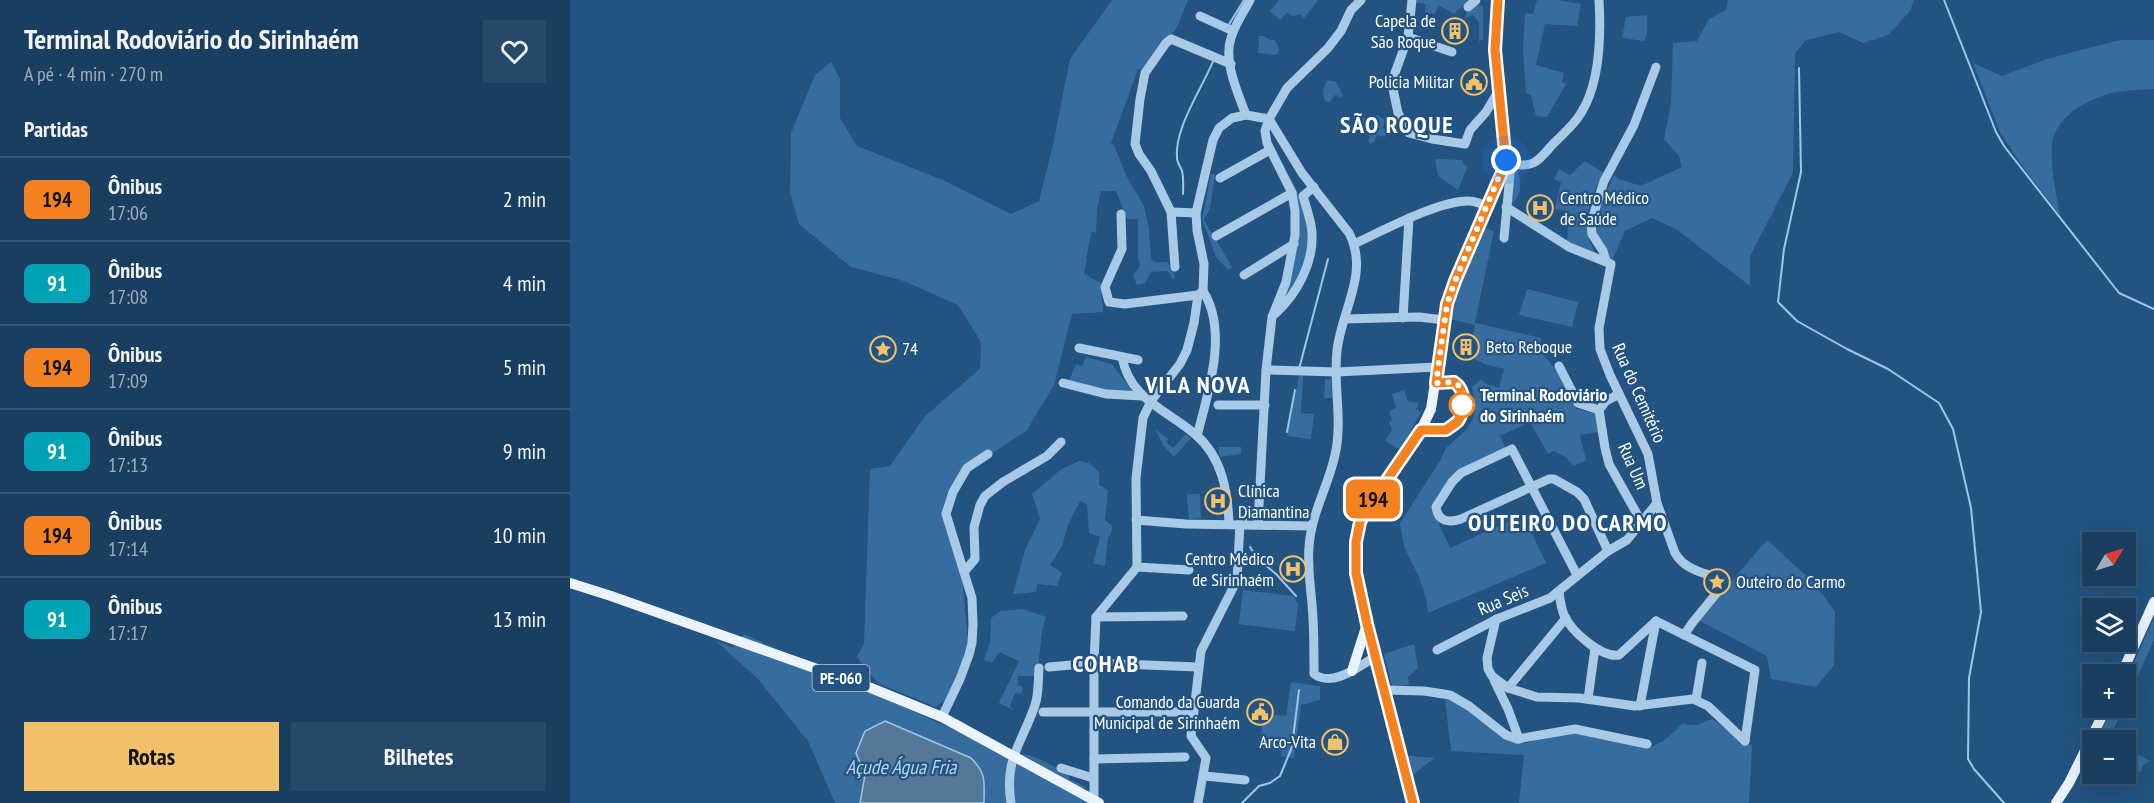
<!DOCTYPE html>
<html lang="pt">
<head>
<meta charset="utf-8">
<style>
  body { margin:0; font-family:"PT Sans Narrow",sans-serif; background:#274969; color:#f1f3f6; height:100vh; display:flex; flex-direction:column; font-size:22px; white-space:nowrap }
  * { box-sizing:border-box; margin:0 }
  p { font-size:20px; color:#9faebd }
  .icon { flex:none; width:33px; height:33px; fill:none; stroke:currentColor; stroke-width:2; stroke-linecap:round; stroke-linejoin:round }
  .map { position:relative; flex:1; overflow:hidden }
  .drawer { display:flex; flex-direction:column; background:#1a3e60; width:570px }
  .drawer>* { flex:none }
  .badge { padding:0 12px; border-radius:9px; font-size:21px; line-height:39px }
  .needle { width:39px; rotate:52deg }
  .fabs { position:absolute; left:1512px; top:532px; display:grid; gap:12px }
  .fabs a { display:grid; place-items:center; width:54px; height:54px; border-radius:0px; background:#1a3e60; box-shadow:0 6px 24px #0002,0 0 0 2px #385775; font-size:30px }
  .you { position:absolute; width:30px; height:30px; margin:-15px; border:4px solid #fff; border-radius:50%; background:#1a73e8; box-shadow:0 0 0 9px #1a73e833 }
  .map>.badge { position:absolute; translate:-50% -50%; box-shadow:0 0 0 3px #fff }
  h2 { padding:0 24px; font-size:22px; line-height:54px }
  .round { display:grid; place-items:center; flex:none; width:63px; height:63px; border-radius:0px; background:#274969 }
  .overview { display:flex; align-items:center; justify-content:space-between; height:102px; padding:0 24px }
  h1 { font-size:28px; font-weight:700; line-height:45px }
  .button { display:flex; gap:12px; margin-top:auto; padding:12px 24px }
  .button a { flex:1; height:69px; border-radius:0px; background:#f2c16c; color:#111; font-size:24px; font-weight:700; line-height:69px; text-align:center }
  .button a+a { background:#274969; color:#f1f3f6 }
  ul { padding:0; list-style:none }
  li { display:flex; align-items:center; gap:18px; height:84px; padding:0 24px; border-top:2px solid #385775 }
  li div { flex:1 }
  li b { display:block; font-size:22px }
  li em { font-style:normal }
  li .badge { min-width:66px; font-weight:700; text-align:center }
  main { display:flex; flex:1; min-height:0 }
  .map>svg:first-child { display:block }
  .green { fill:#376d9e }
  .water { fill:#557899; stroke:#9dc6e8; stroke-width:1.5 }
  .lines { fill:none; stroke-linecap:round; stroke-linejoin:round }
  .stream { stroke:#9dc6e8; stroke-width:2 }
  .minor { stroke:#a9cae7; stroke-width:9 }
  .major { stroke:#ebf3fd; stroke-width:10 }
  .line-casing { stroke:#fff; stroke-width:14 }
  .line { stroke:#f58220; stroke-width:9 }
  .walk { stroke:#fff; stroke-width:6; stroke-dasharray:0 10.8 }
  .stop-dot { fill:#fff; stroke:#f58220; stroke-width:3 }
  .labels { text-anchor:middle; stroke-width:4.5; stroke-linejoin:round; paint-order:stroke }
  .shield { fill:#235380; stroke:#bdcbd9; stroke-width:1.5 }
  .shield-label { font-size:16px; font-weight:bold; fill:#fff }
  .poi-label { font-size:18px; fill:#fff; stroke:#235380; text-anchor:end }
  .street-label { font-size:18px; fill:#fff; stroke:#235380 }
  .stop-label { font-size:18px; font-weight:bold; fill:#fff; stroke:#235380; text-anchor:start }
  .water-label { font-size:20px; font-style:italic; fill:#b4d4ef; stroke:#235380 }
  .district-label { font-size:24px; font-weight:bold; letter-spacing:1.5px; fill:#fff; stroke:#235380 }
</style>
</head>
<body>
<main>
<section class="drawer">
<div class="overview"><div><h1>Terminal Rodoviário do Sirinhaém</h1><p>A pé · 4 min · 270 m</p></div><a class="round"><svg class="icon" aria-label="heart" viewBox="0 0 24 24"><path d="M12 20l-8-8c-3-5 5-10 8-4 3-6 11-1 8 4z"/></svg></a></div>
<h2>Partidas</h2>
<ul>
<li><span class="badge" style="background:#f58220;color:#111">194</span><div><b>Ônibus</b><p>17:06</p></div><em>2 min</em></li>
<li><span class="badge" style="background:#00a3b4;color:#fff">91</span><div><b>Ônibus</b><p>17:08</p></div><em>4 min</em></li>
<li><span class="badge" style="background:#f58220;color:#111">194</span><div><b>Ônibus</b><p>17:09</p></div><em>5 min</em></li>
<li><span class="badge" style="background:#00a3b4;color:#fff">91</span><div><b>Ônibus</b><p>17:13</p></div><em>9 min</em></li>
<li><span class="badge" style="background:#f58220;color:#111">194</span><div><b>Ônibus</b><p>17:14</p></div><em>10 min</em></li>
<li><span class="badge" style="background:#00a3b4;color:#fff">91</span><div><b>Ônibus</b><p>17:17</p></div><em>13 min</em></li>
</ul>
<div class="button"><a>Rotas</a><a>Bilhetes</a></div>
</section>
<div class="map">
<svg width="1584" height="803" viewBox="0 0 1584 803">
  <rect width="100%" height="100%" fill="#235380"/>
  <g class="green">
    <polygon points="542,0 618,0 607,27 577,72 568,69 541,143 544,145 556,175 574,206 579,229 581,259 585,262 597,262 603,269 605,278 603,279 598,271 581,272 575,283 567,285 563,275 570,266 568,259 568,219 557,219 546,191 531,191 527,209 526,233 522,231 516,258 517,259 514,274 531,283 533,312 502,314 484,385 457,430 399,469 377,504 392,574 398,644 391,670 378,698 366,707 308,683 287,657 294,643 300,469 320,466 355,416 410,369 411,342 388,305 334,281 281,267 229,224 220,193 221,133 245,75 261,62 270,79 270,118 287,146 375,181 441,214 469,201 483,145 500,59"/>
    <polygon points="709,0 748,0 734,18 730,14 723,16 717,12 710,20 700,11"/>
    <path d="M847,0H902C896,6 890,6 884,14L868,5L865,14L855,12L856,4L847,3Z"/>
    <polygon points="967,0 987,0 1011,4 1007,26 975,24 966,65 994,73 992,82 996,84 977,117 966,116 961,95 956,93 953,50 955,13 963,14"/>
    <polygon points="1158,0 1344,0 1340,11 1318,35 1293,43 1269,32 1236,40 1225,53 1223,173 1180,256 1180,286 1106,229 1082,218 1055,231 1040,265 1024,236 1034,197 1044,175 1049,179 1071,186 1112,167 1109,156 1094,139 1101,103 1103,43 1127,41 1139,19 1156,10"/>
    <polygon points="907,3 913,7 913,40 910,40 909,43 909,22 903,15 895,18 896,13"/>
    <polygon points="1077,15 1077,35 1074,41 1052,38 1056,17"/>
    <polygon points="689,36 694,36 700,40 705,40 709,48 708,54 703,55 688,53"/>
    <path d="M1550,40H1584V89C1570,90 1555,90 1542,93C1518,99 1484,117 1482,145C1480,168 1486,192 1490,215L1456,171L1430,132L1403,63L1432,76L1477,59Z"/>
    <path d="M758,80L766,82L773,95L771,97L765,95L760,102L755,101C752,93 753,88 758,80Z"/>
    <polygon points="807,115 816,120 813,128 818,130 815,137 807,135 804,142 800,144 798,140 800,138 790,119"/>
    <polygon points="865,159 892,160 892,163 898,166 888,190 868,176"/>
    <path d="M1015,161L1034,173C1019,198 1008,231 1028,255L997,242L999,211L985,209L991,182L984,179L989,169L1000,175Z"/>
    <path d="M942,169L948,170C951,183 953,196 941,204Z"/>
    <polygon points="641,174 645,174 640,209 634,220 662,267 658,270 646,257 632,219"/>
    <path d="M718,174C748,224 745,262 708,307L727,236L717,175Z"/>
    <polygon points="914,228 924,231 905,323 971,338 970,351 986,370 1007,409 1027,414 1029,432 1010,435 1016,460 1004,466 996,457 984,451 978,454 960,422 930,436 936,449 890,470 863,511 880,548 953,515 976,563 858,613 856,598 849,577 834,547 830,523 870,461 876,448 897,429 903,419 905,407 902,387 911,379 916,384 929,388 934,369 917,365 905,359 909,342 902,340 905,325 880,319 891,283"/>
    <polygon points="957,289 1008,302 1002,327 949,315"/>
    <polygon points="516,357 542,364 565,395 520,390 499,381 506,364 512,366"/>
    <polygon points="729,376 733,376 731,413 744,414 741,439 717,436"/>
    <polygon points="755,379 761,379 762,398 754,398"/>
    <polygon points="834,390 838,401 849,403 846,409 851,412 830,450 815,441 822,430 819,422 822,420 819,411 826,408 822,394"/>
    <polygon points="585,429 598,439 596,442 603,448 616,434 621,438 604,457 593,445"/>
    <polygon points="648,447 671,447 671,454 650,457"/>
    <polygon points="509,461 519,463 529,472 529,485 538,490 535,520 542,526 541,534 538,537 535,566 523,563 530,537 519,533 517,504 510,501 498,525 492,546 480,565 492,573 487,586 467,584 466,592 443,594 455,550 470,519 462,494 490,470"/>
    <polygon points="617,494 630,494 631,518 619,519"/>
    <polygon points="1197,540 1241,580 1265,611 1264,665 1246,687 1201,679 1197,656 1128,620"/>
    <polygon points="673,590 723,596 728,604 725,631 669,624"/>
    <polygon points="453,609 476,617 472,631 467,676 448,676 448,685 453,687 451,694 445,693 440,706 443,710 429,703 449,661 429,652 422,663 414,660 420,642 421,618 430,611"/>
    <polygon points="1584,617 1584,640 1556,702 1556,680"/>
    <polygon points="174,634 444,757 533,803 265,803 238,741 188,679 146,641 163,648"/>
    <polygon points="844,644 848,668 838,677 839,685 822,686 814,654"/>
    <polygon points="721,682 750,686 750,700 731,705 724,758 711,756 711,751 689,748 694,714 716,716"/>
    <path d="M875,699L887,702L940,742L955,743L983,736L1009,733L1078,748C1092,744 1101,735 1112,724L1127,725L1142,719L1182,746L1179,803H949L954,755L881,751Z"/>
    <polygon points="1542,708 1553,708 1541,735 1532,730"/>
    <polygon points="1557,748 1580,761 1573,765 1571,771 1567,773 1556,770 1556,762 1561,761 1561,753"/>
    <path d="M451,754C463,753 488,769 499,776V779L516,787L514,789Z"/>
    <polygon points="838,756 839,756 864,758 843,775"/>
  </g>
  <path class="water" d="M315,721L401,758C417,774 414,782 414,803H290L295,775L286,753L295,731Z"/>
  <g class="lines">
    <g class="stream">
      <polyline points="1374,0 1426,132 1434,146 1549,293 1584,309"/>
      <polyline points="658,26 674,0"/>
      <polyline points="1229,68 1231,172 1214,249 1208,302 1227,321 1277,349 1318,369 1369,403 1383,429 1401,508 1411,612 1399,678 1398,759 1404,769 1434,803"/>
      <path d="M613,194C613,187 614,179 612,171C611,167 607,163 607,158C604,128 633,87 644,59"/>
      <polyline points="729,369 758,259"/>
      <polyline points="717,432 725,390"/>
      <polyline points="676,520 685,512"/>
      <polyline points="680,547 687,558 706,574 726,596"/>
      <polyline points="672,803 689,786 700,783 710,776 722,747 729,690"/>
    </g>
    <g class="minor">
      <polyline points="842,0 838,37 825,73 823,89 828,113 839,133 862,139 895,144 900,130 916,112 929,90"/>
      <polyline points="898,7 906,0"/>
      <polyline points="630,16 663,31"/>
      <polyline points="838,37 882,52"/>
      <path d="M676,115C668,93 653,61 661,38C665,24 674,12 680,0"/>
      <path d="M699,119L732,173L779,233C800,273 771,311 767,351C763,386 773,420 765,455C758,487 741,514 739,547C737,571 742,594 743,619C744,637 744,655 744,674C763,688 789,666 805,657"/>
      <polyline points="650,178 700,150"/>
      <path d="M936,207L999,247L1041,264L1029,328L1030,349L1040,375L1078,454L1087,503L1105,553C1116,572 1137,572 1155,582L1154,584L1123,622L1114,635"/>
      <polyline points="601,212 626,213"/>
      <polyline points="551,214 552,249 535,287 539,302 555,304 628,295"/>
      <polyline points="646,236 722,193"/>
      <path d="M934,238L941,164C965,168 968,161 983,144C993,134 1004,125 1011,113C1030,83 1031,34 1029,0"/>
      <path d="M784,244C812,231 870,200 899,201C905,201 911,204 917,206"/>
      <polyline points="1036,261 1033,251 1022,234 1021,223 1034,181 1064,125 1086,67"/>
      <polyline points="605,267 601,212 581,171 569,154 565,144 570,99 575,73 596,43 601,39 661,64"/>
      <polyline points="674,275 724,244"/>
      <path d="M705,314C727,294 744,263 742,232C741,220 736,207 733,196L744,187"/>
      <polyline points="833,318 839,218"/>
      <polyline points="775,319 849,317 874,320"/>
      <polyline points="509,348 568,360"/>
      <path d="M552,357C560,400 596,409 626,435C652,457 658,492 659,524"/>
      <polyline points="989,366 1008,403 1029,410"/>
      <polyline points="696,370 767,372 867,367"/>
      <polyline points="493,383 536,394 572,396"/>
      <polyline points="1049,394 1036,401 1029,410 1035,448 1039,464 1072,523"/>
      <polyline points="648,405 695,405"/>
      <path d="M851,430H876C880,427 885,425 888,421C896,409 896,390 884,382L866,383"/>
      <path d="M627,436C638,393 659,331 633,291"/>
      <polyline points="566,520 616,524 741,526"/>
      <polyline points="688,524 696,370 702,317 716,282 725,235 725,211 722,193 697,143 695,131 699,119 717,88 758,48 771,31 781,10 791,0"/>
      <polyline points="567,567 619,570"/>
      <polyline points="394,572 405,559 404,527 410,505 415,496 433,482 477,456 491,442"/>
      <path d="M1007,575L942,449L891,473L882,482L866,507C868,522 879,523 891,519L979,479H984L1007,492L1014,499L1038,551"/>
      <path d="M989,592C990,599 991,608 994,615C1001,631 1031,658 1049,655L1086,621"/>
      <polyline points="526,617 613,616"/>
      <polyline points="926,619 917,658 918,669 922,676 938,688 967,697 1009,698 1065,706 1123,699 1138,706 1175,741"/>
      <polyline points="1086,621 1185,670 1175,741"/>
      <polyline points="867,650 927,619 980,598 1038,551 1057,540 1087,503"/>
      <polyline points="479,667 524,663 628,667"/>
      <polyline points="924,680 938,709 949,739"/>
      <polyline points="938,688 996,618"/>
      <polyline points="814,690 854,691 880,695 899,706 936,735 947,739 1005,729 1077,744"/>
      <polyline points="1018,699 1025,648"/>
      <polyline points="1126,700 1132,663"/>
      <polyline points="1070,706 1086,621"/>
      <polyline points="473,712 623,712"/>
      <polyline points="372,717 390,679 399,655 402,643 403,624 402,598 376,514 383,492 397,468 418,454"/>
      <polyline points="524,759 615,757"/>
      <polyline points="491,768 523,778"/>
      <polyline points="635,776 675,780"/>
      <polyline points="524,800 524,663 526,617 567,567 566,478 573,418 581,401 610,364 617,350 624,323 628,295 633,291 634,264 627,230 626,213 643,140 649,128 662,118 676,115 699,119"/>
      <path d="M441,803C434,758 452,744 465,705C469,694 468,680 469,668"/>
      <polyline points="628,803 636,758 621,736 631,651 667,580 670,524"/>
    </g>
    <g class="major">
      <polyline points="0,583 41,596 301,688 372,717 529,803"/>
      <polyline points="782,671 797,624"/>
      <polyline points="1551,675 1584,602"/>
      <polyline points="843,803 790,591 785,552 790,522 805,496 851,430 861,409 877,304 885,281 936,163 925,50 928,0"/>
      <polyline points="1486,803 1499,783 1536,708"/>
    </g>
  </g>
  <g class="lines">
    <g class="line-casing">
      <path id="line" d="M843,803L797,624L786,573V542L790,522L797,509L851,430H876C880,427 885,424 888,421C896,409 896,390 884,382L866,383L877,304L885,281L936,163L925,50L928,0"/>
    </g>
    <use href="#line" class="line"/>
    <path class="walk" d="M892,405L894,394C889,380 879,382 866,383L877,304L885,281L936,160"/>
  </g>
  <defs>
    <g id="building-ring" transform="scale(1.35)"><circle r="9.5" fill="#235380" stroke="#f2c16c" stroke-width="1.5"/><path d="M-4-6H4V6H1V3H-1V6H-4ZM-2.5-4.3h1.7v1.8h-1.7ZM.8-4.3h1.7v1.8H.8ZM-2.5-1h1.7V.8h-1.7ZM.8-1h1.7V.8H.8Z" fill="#f2c16c"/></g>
    <g id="civic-ring" transform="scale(1.35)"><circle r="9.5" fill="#235380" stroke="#f2c16c" stroke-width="1.5"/><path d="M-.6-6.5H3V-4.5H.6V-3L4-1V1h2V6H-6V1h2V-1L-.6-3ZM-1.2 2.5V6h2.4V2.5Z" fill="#f2c16c"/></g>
    <g id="hospital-ring" transform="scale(1.35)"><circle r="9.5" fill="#235380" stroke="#f2c16c" stroke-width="1.5"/><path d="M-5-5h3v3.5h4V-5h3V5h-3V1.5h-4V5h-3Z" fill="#f2c16c"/></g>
    <g id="sight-ring" transform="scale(1.35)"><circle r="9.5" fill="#235380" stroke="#f2c16c" stroke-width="1.5"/><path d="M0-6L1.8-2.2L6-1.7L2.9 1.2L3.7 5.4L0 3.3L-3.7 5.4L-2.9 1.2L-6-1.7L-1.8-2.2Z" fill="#f2c16c"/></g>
    <g id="shop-ring" transform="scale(1.35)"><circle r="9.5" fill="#235380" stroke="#f2c16c" stroke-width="1.5"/><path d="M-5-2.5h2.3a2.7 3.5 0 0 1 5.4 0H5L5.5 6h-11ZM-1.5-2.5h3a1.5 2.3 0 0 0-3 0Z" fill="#f2c16c"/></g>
  </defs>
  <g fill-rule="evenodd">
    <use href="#building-ring" x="885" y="31"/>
    <use href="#civic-ring" x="904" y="82"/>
    <use href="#hospital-ring" x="970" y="208"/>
    <use href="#building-ring" x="896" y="347"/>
    <use href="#sight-ring" x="313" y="349"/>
    <use href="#hospital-ring" x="648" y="501"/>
    <use href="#hospital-ring" x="723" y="569"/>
    <use href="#sight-ring" x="1147" y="582"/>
    <use href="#civic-ring" x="690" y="712"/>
    <use href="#shop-ring" x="765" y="742"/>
  </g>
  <circle class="stop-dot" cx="892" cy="405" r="12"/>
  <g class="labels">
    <rect class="shield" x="242.5" y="665" width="57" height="26" rx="4.5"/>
    <g class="shield-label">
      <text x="271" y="684">PE-060</text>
    </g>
    <g class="poi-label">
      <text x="866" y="27">Capela de<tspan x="866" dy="21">São Roque</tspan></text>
      <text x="884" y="88">Policia Militar</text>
      <text x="990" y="204" text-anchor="start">Centro Médico<tspan x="990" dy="21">de Saúde</tspan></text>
      <text x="916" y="353" text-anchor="start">Beto Reboque</text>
      <text x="332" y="355" text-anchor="start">74</text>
      <text x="668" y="497" text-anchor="start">Clínica<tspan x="668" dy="21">Diamantina</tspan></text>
      <text x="704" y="565">Centro Médico<tspan x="704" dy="21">de Sirinhaém</tspan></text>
      <text x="1166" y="588" text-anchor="start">Outeiro do Carmo</text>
      <text x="670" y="708">Comando da Guarda<tspan x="670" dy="21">Municipal de Sirinhaém</tspan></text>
      <text x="746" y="748">Arco-Vita</text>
    </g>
    <g class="street-label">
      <text transform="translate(1069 393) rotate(66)" y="6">Rua do Cemitério</text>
      <text transform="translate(1063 466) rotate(66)" y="6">Rua Um</text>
      <text transform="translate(933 600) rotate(-23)" y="6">Rua Seis</text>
    </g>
    <g class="stop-label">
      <text x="910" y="401">Terminal Rodoviário<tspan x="910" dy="21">do Sirinhaém</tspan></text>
    </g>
    <g class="water-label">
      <text x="331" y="774">Açude Água Fria</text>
    </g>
    <g class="district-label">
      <text x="827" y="133">SÃO ROQUE</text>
      <text x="628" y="393">VILA NOVA</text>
      <text x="998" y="531">OUTEIRO DO CARMO</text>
      <text x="536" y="672">COHAB</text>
    </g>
  </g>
</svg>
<div class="fabs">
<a><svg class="needle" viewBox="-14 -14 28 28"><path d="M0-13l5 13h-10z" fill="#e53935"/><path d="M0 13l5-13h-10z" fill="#9faebd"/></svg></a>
<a><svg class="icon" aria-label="layers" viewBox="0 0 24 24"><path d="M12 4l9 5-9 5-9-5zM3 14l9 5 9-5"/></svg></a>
<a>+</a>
<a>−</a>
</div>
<div class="you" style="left:936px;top:160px"></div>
<b class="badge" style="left:803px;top:499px;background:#f58220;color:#111">194</b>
</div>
</main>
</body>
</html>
